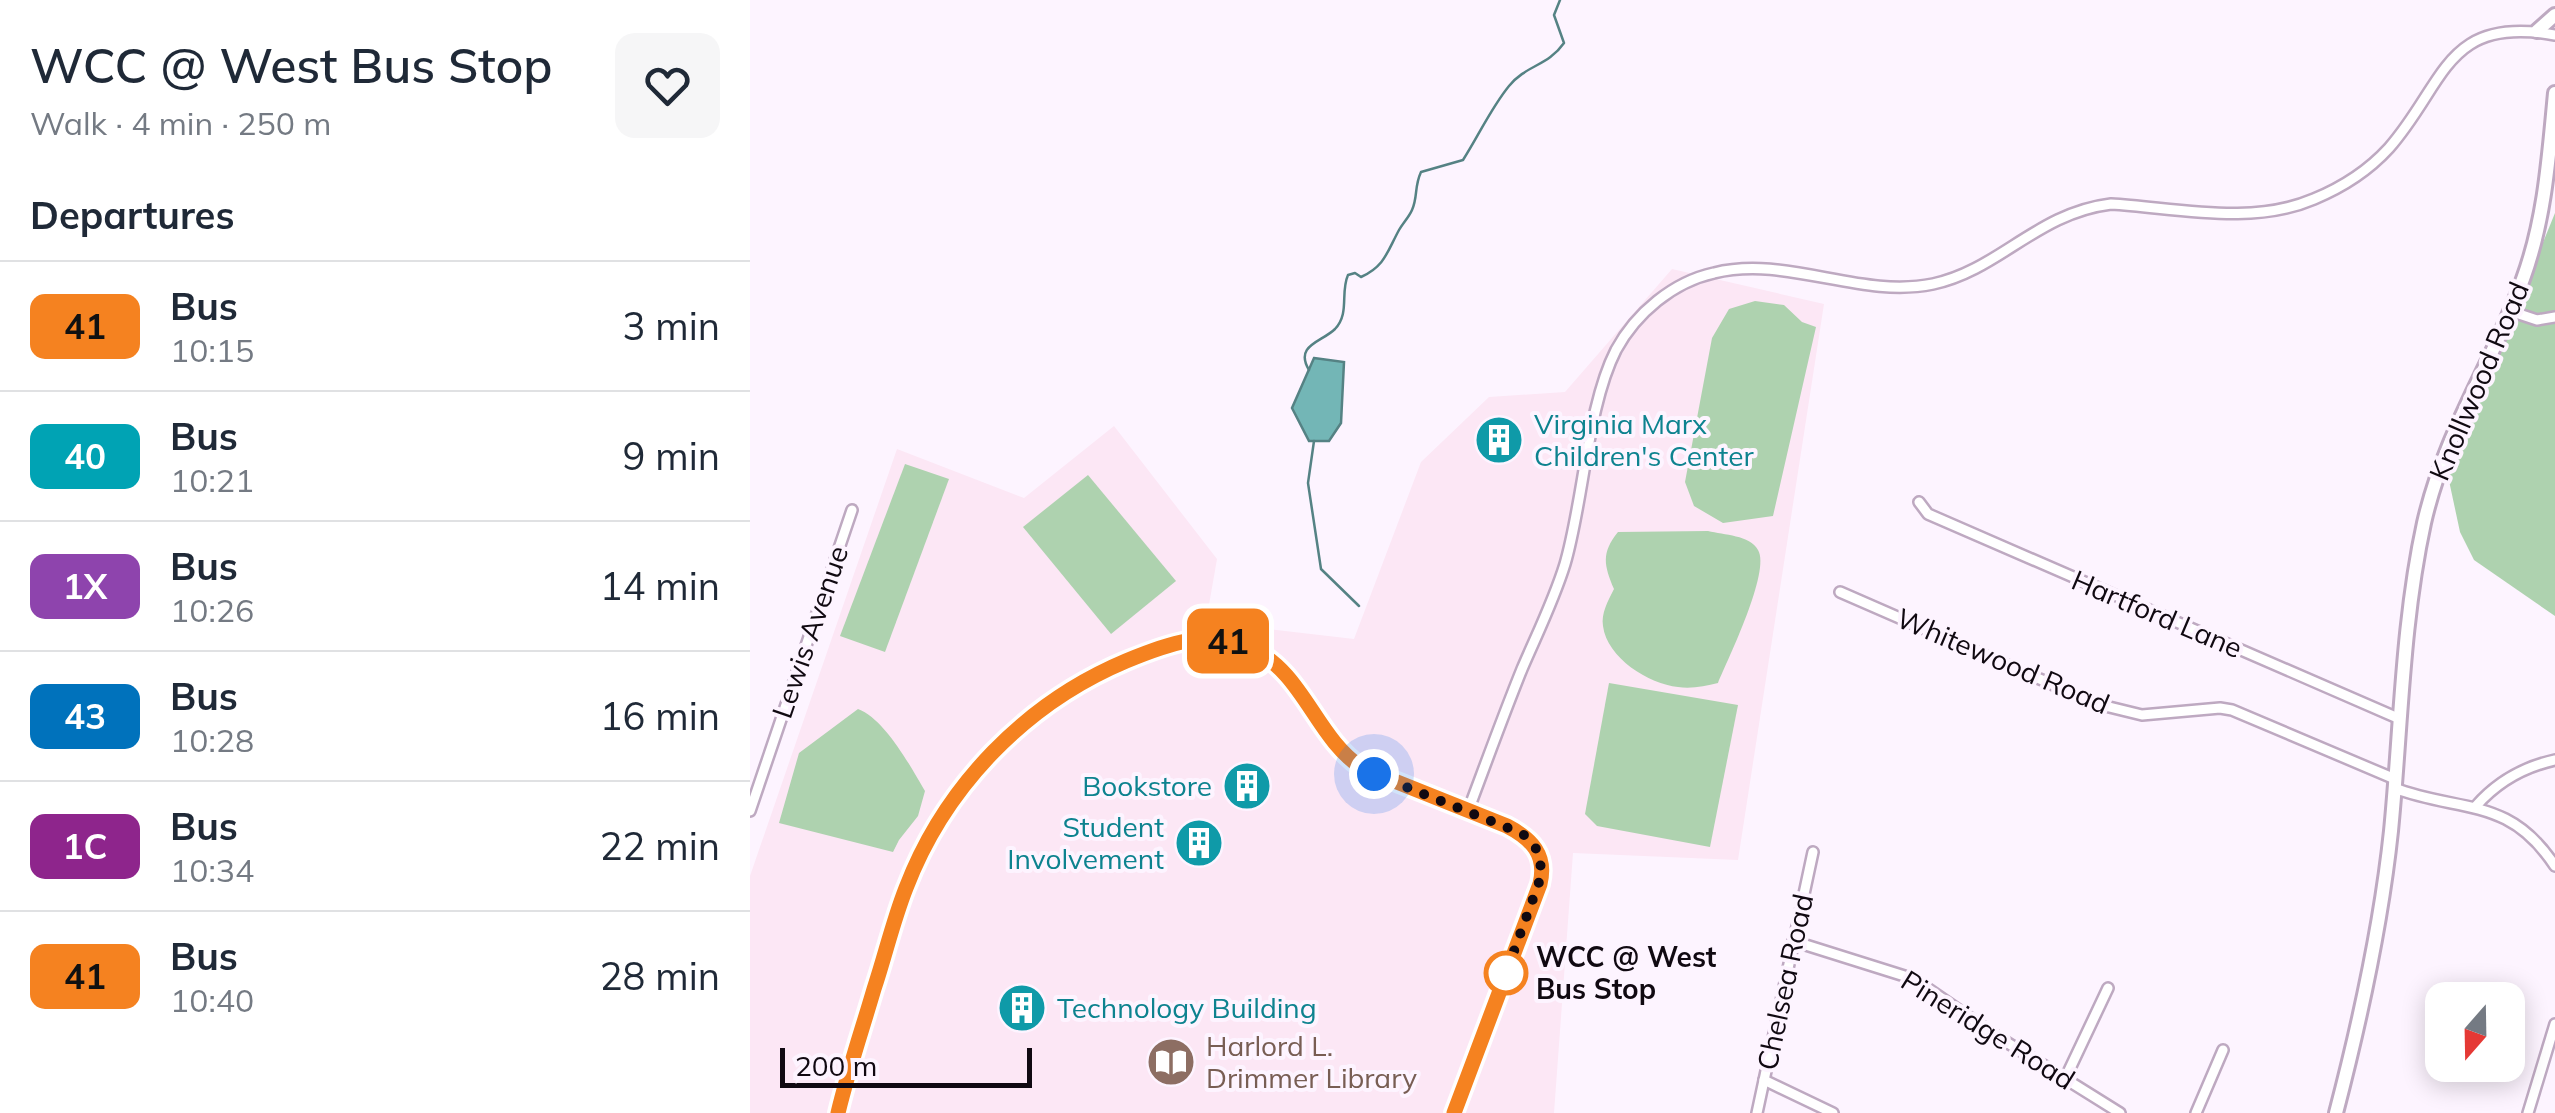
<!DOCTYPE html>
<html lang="en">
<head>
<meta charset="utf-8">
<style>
  body { margin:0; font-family:Mulish,sans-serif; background:#f6f6f7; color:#1f2937; height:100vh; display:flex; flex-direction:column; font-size:38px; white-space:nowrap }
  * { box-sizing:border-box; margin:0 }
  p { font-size:32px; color:#747a83 }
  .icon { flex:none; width:55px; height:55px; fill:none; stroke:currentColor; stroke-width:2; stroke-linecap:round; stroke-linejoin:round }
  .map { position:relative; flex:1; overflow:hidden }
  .panel { display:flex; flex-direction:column; background:#fff; width:750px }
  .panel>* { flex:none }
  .badge { padding:0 20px; border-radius:15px; font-size:35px; line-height:65px }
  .needle { width:65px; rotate:200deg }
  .tools { position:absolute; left:1675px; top:982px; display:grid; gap:20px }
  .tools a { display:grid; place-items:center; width:100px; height:100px; border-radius:20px; background:#fff; box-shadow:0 5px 25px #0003; font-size:50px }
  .scale { position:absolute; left:30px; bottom:25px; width:252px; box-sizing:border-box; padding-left:10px; border:5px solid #100911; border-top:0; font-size:28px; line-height:35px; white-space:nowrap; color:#100911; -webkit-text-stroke:8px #fdf4ff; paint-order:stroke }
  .you { position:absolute; width:50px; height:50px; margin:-25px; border:8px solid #fff; border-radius:50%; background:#1a73e8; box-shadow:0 0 0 15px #1a73e833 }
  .map>.badge { position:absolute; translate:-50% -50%; box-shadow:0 0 0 5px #fff }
  h2 { padding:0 30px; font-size:38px; line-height:90px }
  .round { display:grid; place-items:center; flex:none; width:105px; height:105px; border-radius:20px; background:#f6f6f7 }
  .headline { display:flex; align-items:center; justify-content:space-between; height:170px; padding:0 30px }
  h1 { font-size:48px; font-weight:600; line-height:75px }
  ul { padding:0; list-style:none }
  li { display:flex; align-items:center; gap:30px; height:130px; padding:0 30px; border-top:2px solid #e0e1e3 }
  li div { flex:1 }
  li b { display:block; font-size:38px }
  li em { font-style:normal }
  li .badge { min-width:110px; font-weight:700; text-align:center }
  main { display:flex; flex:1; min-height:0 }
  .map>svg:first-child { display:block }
  .education { fill:#fce7f5 }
  .green { fill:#aed2af }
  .water { fill:#73b6b6; stroke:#558284; stroke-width:2.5 }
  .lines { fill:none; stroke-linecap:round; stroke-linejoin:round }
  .stream { stroke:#558284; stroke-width:2.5 }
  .minor-casing { stroke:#bea9c1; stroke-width:14 }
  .secondary-casing { stroke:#bea9c1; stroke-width:18 }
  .minor { stroke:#fff; stroke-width:9 }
  .secondary { stroke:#fff; stroke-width:12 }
  .line-casing { stroke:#fff; stroke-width:22 }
  .line { stroke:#f58220; stroke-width:15 }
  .walk { stroke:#100911; stroke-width:10; stroke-dasharray:0 18 }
  .stop-dot { fill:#fff; stroke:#f58220; stroke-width:5 }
  .labels { text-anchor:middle; stroke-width:8; stroke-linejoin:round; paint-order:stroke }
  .street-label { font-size:28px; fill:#100911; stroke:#fdf4ff }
  .culture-label { font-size:28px; fill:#0d838f; stroke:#fdf4ff; text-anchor:start }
  .stop-label { font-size:28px; font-weight:bold; fill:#100911; stroke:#fdf4ff; text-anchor:start }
  .education-label { font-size:28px; fill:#785e54; stroke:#fdf4ff; text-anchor:start }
</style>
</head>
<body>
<main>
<section class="panel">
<div class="headline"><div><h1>WCC @ West Bus Stop</h1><p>Walk · 4 min · 250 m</p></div><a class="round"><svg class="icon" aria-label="heart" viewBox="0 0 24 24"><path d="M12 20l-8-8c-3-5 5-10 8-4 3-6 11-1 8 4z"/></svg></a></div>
<h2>Departures</h2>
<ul>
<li><span class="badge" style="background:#f58220;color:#111">41</span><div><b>Bus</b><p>10:15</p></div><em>3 min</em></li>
<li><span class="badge" style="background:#00a3b4;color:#fff">40</span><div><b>Bus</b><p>10:21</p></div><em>9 min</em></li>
<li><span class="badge" style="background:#8e44ad;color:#fff">1X</span><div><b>Bus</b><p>10:26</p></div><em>14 min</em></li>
<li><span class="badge" style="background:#0072bc;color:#fff">43</span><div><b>Bus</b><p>10:28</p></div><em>16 min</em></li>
<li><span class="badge" style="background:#8e258c;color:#fff">1C</span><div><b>Bus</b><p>10:34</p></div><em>22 min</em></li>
<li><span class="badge" style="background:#f58220;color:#111">41</span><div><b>Bus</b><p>10:40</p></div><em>28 min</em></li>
</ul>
</section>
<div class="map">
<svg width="1805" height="1113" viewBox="0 0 1805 1113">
  <rect width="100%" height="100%" fill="#fdf4ff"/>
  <polygon class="education" points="922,269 1074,304 988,860 823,853 804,1113 0,1113 0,876 147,449 274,498 364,426 467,559 456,622 604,639 671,462 739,397 815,392"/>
  <g class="green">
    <polygon points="1805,213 1805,616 1724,560 1710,532 1698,476"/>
    <polygon points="1005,301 1034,305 1052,322 1066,327 1023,516 973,523 944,506 935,482 962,338 979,309"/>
    <polygon points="155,464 199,479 135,652 90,636"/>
    <polygon points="338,475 426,581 361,634 273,527"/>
    <path d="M958,531C974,535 1000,535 1008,550C1021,571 978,659 968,683C955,686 942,689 928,687C899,684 857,658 853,626C851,613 858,601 864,589C854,565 851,553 868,532Z"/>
    <polygon points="859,683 988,705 960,847 847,826 835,814"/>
    <path d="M108,709C134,718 161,767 175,791L168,816L149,840L143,852L29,823L49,753Z"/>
  </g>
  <polygon class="water" points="564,358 594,362 591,423 579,441 559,441 542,408"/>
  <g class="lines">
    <g class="stream">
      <path d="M559,370C544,345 572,342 585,329C600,313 590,293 598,275L605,273L611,277C635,266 637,252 649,230C653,223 659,217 662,210C668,197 664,187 671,172L713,160C729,135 741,108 759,86C776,65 798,66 814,43L804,15L810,0"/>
      <polyline points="564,441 558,483 571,569 609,606"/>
    </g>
    <g class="minor-casing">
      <g id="minor">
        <polyline points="1760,311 1787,320 1805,317"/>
        <polyline points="1169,502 1178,514 1650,719"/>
        <polyline points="1090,592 1347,704 1392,715 1470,708 1482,710 1645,779"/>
        <path d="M1644,788C1711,813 1759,796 1805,866"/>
        <path d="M1726,806C1748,781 1773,767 1805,760"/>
        <polyline points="0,811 102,510"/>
        <path d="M718,811C736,763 753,716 772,669C787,634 804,600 815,564C834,499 837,407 866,350C886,313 923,282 964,273C1037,255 1110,299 1183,284C1249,270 1287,213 1361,204C1427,208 1501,226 1564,199C1593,187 1618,171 1639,148C1696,83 1695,15 1805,35"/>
        <polyline points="1043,941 1164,979 1245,1035 1370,1113"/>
        <polyline points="1315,1079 1358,988"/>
        <polyline points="1014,1080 1083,1113"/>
        <path d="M88,1113C98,1074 111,1035 123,996C133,960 143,923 156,887C195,787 273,705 372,663C413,646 452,629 496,647C553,669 559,729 603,762C621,775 644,782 665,790C696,802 726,814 757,826C782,839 796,855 790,884L704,1113"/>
        <polyline points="1007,1113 1063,852"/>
        <polyline points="1446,1113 1473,1050"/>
        <polyline points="1778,1113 1805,1024"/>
      </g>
    </g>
    <g class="secondary-casing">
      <g id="secondary">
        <polyline points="1787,31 1805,15"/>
        <path d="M1586,1113C1610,1021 1631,926 1641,831C1651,729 1652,624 1674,523C1695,431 1742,365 1773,279C1795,219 1799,156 1805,93"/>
      </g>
    </g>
    <use href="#minor" class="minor"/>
    <use href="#secondary" class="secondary"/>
  </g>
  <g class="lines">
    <g class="line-casing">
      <path id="line" d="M88,1113C98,1071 112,1030 124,989C135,956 143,921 156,888C195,786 276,703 376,661C417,644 456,629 500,648C554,672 565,737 612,768L757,826C782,839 797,855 790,884L704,1113"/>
    </g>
    <use href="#line" class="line"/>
    <polyline class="walk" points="624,774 773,834 788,851 792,874 756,973"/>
  </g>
  <defs>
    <g id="building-disc" transform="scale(2.5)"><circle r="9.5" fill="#0f9aa8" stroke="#fdf4ff"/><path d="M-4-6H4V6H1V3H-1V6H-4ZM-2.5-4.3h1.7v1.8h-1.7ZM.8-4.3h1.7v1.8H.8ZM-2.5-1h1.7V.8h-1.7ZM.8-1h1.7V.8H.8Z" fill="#fff"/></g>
    <g id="library-disc" transform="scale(2.5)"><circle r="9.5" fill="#8d6e63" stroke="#fdf4ff"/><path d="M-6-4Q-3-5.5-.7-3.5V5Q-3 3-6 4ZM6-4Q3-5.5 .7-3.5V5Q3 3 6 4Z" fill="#fff"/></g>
  </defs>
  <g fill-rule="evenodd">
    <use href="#building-disc" x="749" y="440"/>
    <use href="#building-disc" x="497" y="786"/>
    <use href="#building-disc" x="449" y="843"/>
    <use href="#building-disc" x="272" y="1008"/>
    <use href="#library-disc" x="421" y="1062"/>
  </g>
  <circle class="stop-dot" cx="756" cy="973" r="20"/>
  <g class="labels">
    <g class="street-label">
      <text transform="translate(1729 381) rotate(-67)" y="10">Knollwood Road</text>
      <text transform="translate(1407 614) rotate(23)" y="10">Hartford Lane</text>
      <text transform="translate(60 632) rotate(-71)" y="10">Lewis Avenue</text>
      <text transform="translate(1253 661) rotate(23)" y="10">Whitewood Road</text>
      <text transform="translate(1035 982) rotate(-78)" y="10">Chelsea Road</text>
      <text transform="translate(1238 1030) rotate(32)" y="10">Pineridge Road</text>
    </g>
    <g class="culture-label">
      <text x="784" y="434">Virginia Marx<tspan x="784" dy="32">Children's Center</tspan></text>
      <text x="462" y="796" text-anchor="end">Bookstore</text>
      <text x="414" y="837" text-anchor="end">Student<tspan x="414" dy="32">Involvement</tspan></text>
      <text x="307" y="1018">Technology Building</text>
    </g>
    <g class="stop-label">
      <text x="786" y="967">WCC @ West<tspan x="786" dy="32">Bus Stop</tspan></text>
    </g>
    <g class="education-label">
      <text x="456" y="1056">Harlord L.<tspan x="456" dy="32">Drimmer Library</tspan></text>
    </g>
  </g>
</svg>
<div class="tools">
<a><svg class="needle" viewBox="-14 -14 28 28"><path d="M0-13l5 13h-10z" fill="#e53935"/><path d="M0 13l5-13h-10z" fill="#747a83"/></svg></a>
</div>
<div class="scale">200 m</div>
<div class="you" style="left:624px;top:774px"></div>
<b class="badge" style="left:478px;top:641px;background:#f58220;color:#111">41</b>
</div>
</main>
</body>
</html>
